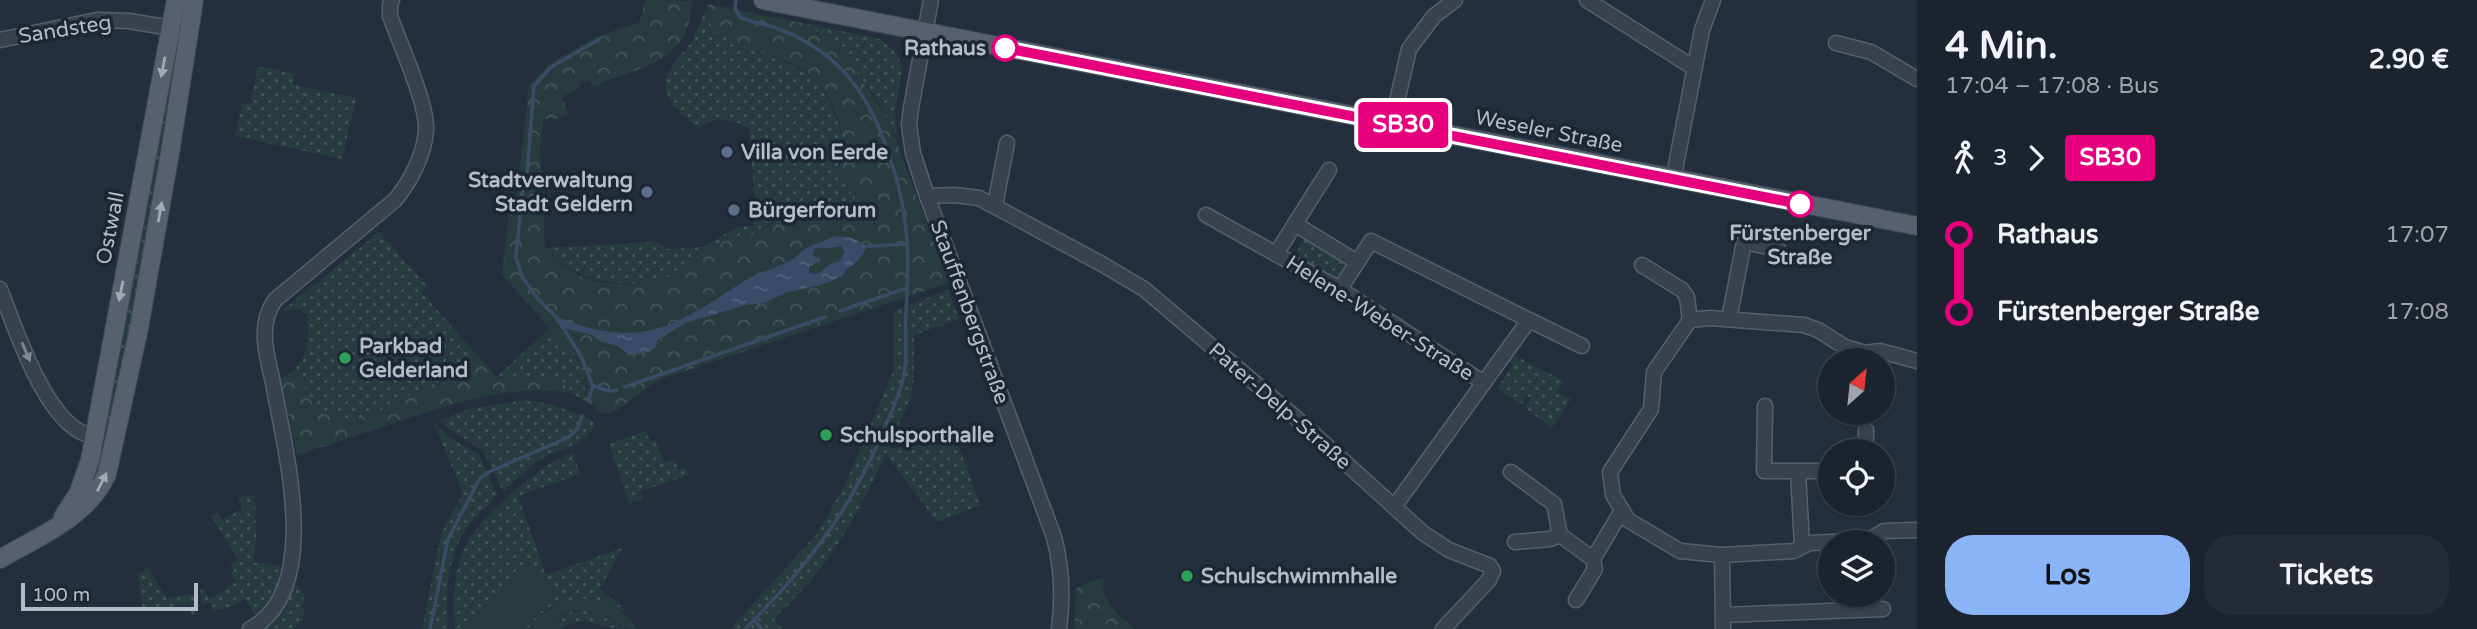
<!DOCTYPE html>
<html lang="de">
<head>
<meta charset="utf-8">
<style>
  body { margin:0; font-family:"Varela Round",sans-serif; background:#242b36; color:#f1f3f6; height:100vh; display:flex; flex-direction:column; font-size:26px; white-space:nowrap }
  * { box-sizing:border-box; margin:0 }
  p { font-size:23px; color:#a0a4aa }
  .icon { flex:none; width:38px; height:38px; fill:none; stroke:currentColor; stroke-width:2; stroke-linecap:round; stroke-linejoin:round }
  .map { position:relative; flex:1; overflow:hidden }
  .side { display:flex; flex-direction:column; background:#1b232e; width:560px }
  .side>* { flex:none }
  .badge { padding:0 14px; border-radius:5px; font-size:24px; line-height:46px }
  .needle { width:46px; rotate:27deg }
  .controls { position:absolute; left:1818px; top:348px; display:grid; gap:14px }
  .controls a { display:grid; place-items:center; width:77px; height:77px; border-radius:50%; background:#1b232e; box-shadow:0 2px 5px #0004,0 0 0 2px #39404a; font-size:35px }
  .scale { position:absolute; left:21px; bottom:18px; width:177px; box-sizing:border-box; padding-left:7px; border:4px solid #b4bcc9; border-top:0; font-size:19px; line-height:24px; white-space:nowrap; color:#b4bcc9; -webkit-text-stroke:5px #1d2633; paint-order:stroke }
  .map>.badge { position:absolute; translate:-50% -50%; box-shadow:0 0 0 4px #fff }
  .legs { display:flex; align-items:center; gap:10px; height:77px; padding:0 28px; font-size:23px }
  .legs p { margin-inline-start:auto }
  .summary { display:flex; align-items:center; justify-content:space-between; height:119px; padding:0 28px }
  h1 { font-size:38px; font-weight:700; line-height:52px }
  .cta { display:flex; gap:14px; margin-top:auto; padding:14px 28px }
  .cta a { flex:1; height:80px; border-radius:28px; background:#8ab4f8; color:#111; font-size:28px; font-weight:700; line-height:80px; text-align:center }
  .cta a+a { background:#242b36; color:#f1f3f6 }
  ul { padding:0 28px; list-style:none }
  li { display:flex; align-items:center; gap:24px; height:77px; font-size:26px }
  li i { display:grid; place-items:center; width:10px; height:100%; margin:0 9px; background:currentColor }
  li i::after { content:''; width:18px; height:18px; margin:-9px; border:5px solid; border-radius:50%; background:#1b232e }
  li p { margin-inline-start:auto }
  li:first-child i { background:linear-gradient(#0000 50%,currentColor 0) }
  li:last-child i { background:linear-gradient(currentColor 50%,#0000 0) }
  main { display:flex; flex:1; min-height:0 }
  .map>svg:first-child { display:block }
  .green { fill:url(#green-dots) }
  .forest { fill:url(#forest-crowns); fill-rule:evenodd }
  .pitch { fill:#263c3f }
  .water { fill:url(#water-ripples); fill-rule:evenodd }
  .lines { fill:none; stroke-linecap:round; stroke-linejoin:round }
  .stream { stroke:#394c67; stroke-width:3.5 }
  .minor-casing { stroke:#565f6c; stroke-width:17 }
  .major-casing { stroke:#414a57; stroke-width:20 }
  .minor { stroke:#38414e; stroke-width:14 }
  .major { stroke:#56606e; stroke-width:18 }
  .oneway { fill:#a1aab7 }
  .oneway2 { fill:#7c8592 }
  .line-1-casing { stroke:#fff; stroke-width:16 }
  .line-1 { stroke:#e6007e; stroke-width:10 }
  .stop-1-dot { fill:#fff; stroke:#e6007e; stroke-width:3.5 }
  .service-dot { fill:#5c6f8a; stroke:#1d2633; stroke-width:2.5 }
  .leisure-dot { fill:#2e9e5b; stroke:#1d2633; stroke-width:2.5 }
  .labels { text-anchor:middle; stroke-width:7; stroke-linejoin:round; paint-order:stroke }
  .street-label { font-size:21px; fill:#b4bcc9; stroke:#1d2633 }
  .stop-label { font-size:21px; font-weight:bold; fill:#b4bcc9; stroke:#1d2633; text-anchor:end }
  .poi-label { font-size:21px; font-weight:bold; fill:#b4bcc9; stroke:#1d2633; text-anchor:start }
</style>
</head>
<body>
<main>
<div class="map">
<svg width="1917" height="629" viewBox="0 0 1917 629">
  <defs>
    <pattern id="green-dots" width="8" height="8" patternUnits="userSpaceOnUse" patternTransform="scale(1.75)"><rect width="8" height="8" fill="#263c3f"/><path d="M2 2h.1M6 6h.1" fill="none" stroke="#435659" stroke-width="1.8" stroke-linecap="round"/></pattern>
    <pattern id="forest-crowns" width="20" height="18" patternUnits="userSpaceOnUse" patternTransform="scale(1.75)"><rect width="20" height="18" fill="#263c3f"/><path d="M2 6a3 3 0 1 1 6 0M12 15a3 3 0 1 1 6 0" fill="none" stroke="#435659"/></pattern>
    <pattern id="water-ripples" width="26" height="14" patternUnits="userSpaceOnUse" patternTransform="scale(1.75)"><rect width="26" height="14" fill="#394c67"/><path d="M2 4q2-2 4 0t4 0M15 11q2-2 4 0t4 0" fill="none" stroke="#53647b"/></pattern>
  </defs>
  <rect width="100%" height="100%" fill="#242f3e"/>
  <g class="green">
    <path d="M708,4L707,12L734,41L775,57L808,74L822,86L840,127L842,136L838,166L853,197C851,201 851,202 846,205C840,208 832,206 826,208C809,211 790,216 774,222C766,226 759,233 751,236C738,241 723,239 710,248C693,259 679,278 657,281C611,288 578,281 545,248L655,242L668,249L703,247L737,227L754,226V218L756,217L749,128C732,119 714,114 699,129L673,105L666,92V79L673,64L692,42Z"/>
    <path d="M807,24L880,39L897,53L902,69L895,112L897,139C878,91 846,56 807,24Z"/>
    <polygon points="174,32 185,33 138,298 115,410 109,419 105,420"/>
    <polygon points="258,66 295,74 293,85 356,98 342,159 235,136 242,103 251,104"/>
    <path d="M379,232L427,286L421,292L477,355L442,380L411,394L391,408L376,411L362,418L343,420L319,408L308,396L296,368C308,354 310,333 307,315L299,309L282,311Z"/>
    <polygon points="1307,235 1350,262 1337,283 1294,256"/>
    <path d="M948,290L959,319L914,335V375L911,398L888,449L957,442L981,505L937,522L886,454C866,497 845,538 815,575C803,591 787,605 774,619L782,629H730L816,535L844,487L894,370V311Z"/>
    <path d="M550,328C569,349 593,370 583,400L571,393C559,366 519,380 497,377Z"/>
    <polygon points="1510,353 1564,381 1557,391 1571,399 1552,428 1525,408 1531,398 1526,396 1521,405 1497,388 1513,365 1506,360"/>
    <path d="M525,400C551,403 571,410 594,422V426C583,449 557,448 538,461C526,470 515,481 504,491C494,480 493,462 482,451C469,438 452,436 440,420L469,409Z"/>
    <path d="M433,421L447,436L479,455L497,494C491,505 478,512 471,522C447,553 445,592 448,629H422L441,534L463,493Z"/>
    <polygon points="646,431 650,442 656,440 664,463 675,459 678,469 685,467 688,475 641,491 643,499 629,503 609,444"/>
    <path d="M573,453L580,474L518,496L546,575L622,548L600,589L625,610L622,612C600,598 572,594 548,609C540,613 534,623 528,629H455C450,557 464,534 518,488C535,474 551,460 573,453Z"/>
    <path d="M242,496H255L256,540L253,562L281,567C278,587 271,602 255,615L245,599L229,608L213,611L211,602L202,604L200,590L202,588L210,599L236,582L230,573L234,571L230,565L238,560L211,516L217,512L223,520L243,508L238,499Z"/>
    <polygon points="147,568 167,598 193,594 197,614 191,615 189,604 143,611 138,574"/>
    <polygon points="296,583 304,594 303,619 293,629 265,629 284,610"/>
    <path d="M589,611L606,616L624,629C599,629 588,614 562,627L554,619L571,612Z"/>
  </g>
  <g class="forest">
    <path d="M645,0L693,1C691,10 690,20 687,28C674,64 632,71 600,83V85L593,87L590,80L579,84L580,87L562,97L569,115L557,119H543L540,150L545,248C555,258 565,268 578,275C607,288 649,287 677,273C690,266 699,254 711,247C724,239 740,241 752,235C765,230 776,220 790,215C806,210 842,211 851,200L853,196L849,186L840,178C838,163 842,149 842,134C841,120 831,101 823,89C799,53 745,56 714,29C707,22 707,13 708,4L807,24L853,66L889,121L949,283L664,378C643,386 630,405 609,414L597,411L595,406L583,400L588,386L577,358L502,275L510,204L516,205L529,85L549,64L596,37L640,22ZM834,236L852,238L859,242L857,262L848,268L842,276L821,285L785,293L765,303L746,305L685,323L658,340L657,344L624,352L618,346L602,342L592,335L563,328L557,318L579,326L613,334L650,332L692,315L740,283L796,258L803,250Z"/>
    <path d="M841,246L844,252L841,260L827,266L818,274L809,273V267L819,257L812,258L810,255L814,249C823,246 829,250 841,246Z"/>
    <path d="M477,355L497,377C519,380 559,366 571,393C513,384 461,401 406,419C370,431 333,443 297,455L281,379L296,368L308,396L319,408L343,420L362,418L376,411L391,408L411,394L442,380Z"/>
    <path d="M1104,577C1098,601 1120,614 1135,629H1074L1076,588Z"/>
  </g>
  <g class="pitch">
    <polygon points="526,564 557,593 523,629 466,629"/>
    <path d="M586,599C608,602 624,611 638,629C625,629 623,626 613,620C595,608 573,608 554,619L564,629H528C547,609 557,600 586,599Z"/>
  </g>
  <path class="water" d="M834,236L852,238L868,246L857,262L848,268L842,276L821,285L785,293L765,303L746,305L685,323L658,340C656,354 642,353 629,355L618,346L602,342L592,335L563,328L556,317C637,349 671,330 739,284C755,273 776,269 793,259C797,257 800,252 805,249C814,244 825,241 834,236ZM841,246L844,252L841,260L827,266L818,274L809,273V267L821,260L819,257L812,258L814,249C823,246 829,250 841,246Z"/>
  <g class="lines">
    <g class="stream">
      <path d="M736,0L735,8L740,17C751,23 764,23 776,28C796,35 819,48 835,63C868,93 883,133 895,174C909,219 909,264 906,311C904,332 908,354 904,375C900,395 890,415 882,434C848,514 806,568 745,629"/>
      <polyline points="868,246 907,244"/>
      <polyline points="840,311 907,288"/>
      <polyline points="593,386 609,391 617,390"/>
      <polyline points="625,387 825,317"/>
      <polyline points="588,401 593,386 581,356 556,317 537,298 523,278 516,258 522,194 527,174 534,86 551,67 598,40"/>
      <polyline points="754,620 762,629"/>
      <polyline points="430,629 448,539 480,478 489,472 569,437 578,428 582,416"/>
    </g>
    <g class="minor-casing">
      <g id="minor">
        <path d="M931,0L911,108L909,125L913,153L927,196L1054,537C1062,567 1063,598 1059,629"/>
        <polyline points="1587,0 1694,68"/>
        <polyline points="0,40 97,20 129,21 171,28"/>
        <polyline points="1836,43 1871,52 1917,79"/>
        <polyline points="1392,123 1409,49 1434,16 1455,0"/>
        <polyline points="1329,170 1276,254 1340,289 1484,383"/>
        <polyline points="1673,180 1702,30 1713,0"/>
        <polyline points="927,196 955,195 979,198 1100,263 1144,289 1295,417 1423,533 1449,550 1490,566 1493,571 1489,580 1443,629"/>
        <polyline points="995,205 1007,143"/>
        <polyline points="1206,215 1276,254"/>
        <polyline points="1295,224 1357,262"/>
        <polyline points="1642,265 1682,290 1687,297 1690,320"/>
        <path d="M0,289C15,327 48,432 94,436"/>
        <polyline points="1340,289 1371,241 1529,320 1394,507"/>
        <polyline points="1729,319 1744,242 1778,249"/>
        <polyline points="1529,320 1582,346"/>
        <polyline points="1765,406 1764,471 1798,471"/>
        <polyline points="1866,430 1866,452"/>
        <polyline points="1511,472 1554,504 1560,535 1593,559"/>
        <polyline points="1515,542 1550,539 1560,535"/>
        <polyline points="1802,546 1798,471 1830,471"/>
        <polyline points="1722,555 1794,551 1810,543 1869,540 1884,531 1917,530"/>
        <polyline points="1576,600 1595,569 1593,559 1621,512"/>
        <polyline points="1723,615 1883,609"/>
        <path d="M250,629C323,591 285,451 274,388C268,358 256,327 275,300L395,200C410,182 424,156 426,131C428,105 400,44 390,16V4L392,0"/>
        <polyline points="1723,629 1722,555 1680,551 1628,520 1613,495 1610,472 1651,409 1654,372 1690,320 1710,318 1804,325 1818,330 1845,347 1865,353 1880,351 1917,361"/>
      </g>
    </g>
    <g class="major-casing">
      <g id="major">
        <polyline points="763,0 1917,226"/>
        <polyline points="63,517 79,492 90,460 176,0"/>
        <path d="M0,559C39,536 87,518 107,474L139,328L170,153L194,0"/>
      </g>
    </g>
    <use href="#minor" class="minor"/>
    <use href="#major" class="major"/>
  </g>
  <defs><path id="oneway-solid" d="M-6-.8H1V-3.2L6.5 0L1 3.2V.8H-6Z" transform="scale(1.75)"/></defs>
  <g class="oneway">
    <use href="#oneway-solid" transform="translate(163 67) rotate(101)"/>
    <use href="#oneway-solid" transform="translate(160 212) rotate(-80)"/>
    <use href="#oneway-solid" transform="translate(121 291) rotate(101)"/>
    <use href="#oneway-solid" transform="translate(102 482) rotate(-63)"/>
  </g>
  <use class="oneway2" href="#oneway-solid" transform="translate(26 352) rotate(67)"/>
  <g class="lines">
    <g class="line-1-casing">
      <polyline id="line-1" points="1005,48 1800,204"/>
    </g>
    <use href="#line-1" class="line-1"/>
  </g>
  <g class="stop-1-dot">
    <circle cx="1005" cy="48" r="12"/>
    <circle cx="1800" cy="204" r="12"/>
  </g>
  <g class="service-dot">
    <circle cx="727" cy="152" r="7"/>
    <circle cx="647" cy="192" r="7"/>
    <circle cx="734" cy="210" r="7"/>
  </g>
  <g class="leisure-dot">
    <circle cx="345" cy="358" r="7"/>
    <circle cx="826" cy="435" r="7"/>
    <circle cx="1187" cy="576" r="7"/>
  </g>
  <g class="labels">
    <g class="street-label">
      <text transform="translate(65 29) rotate(-9)" y="7">Sandsteg</text>
      <text transform="translate(1549 131) rotate(11)" y="7">Weseler Straße</text>
      <text transform="translate(110 228) rotate(-79)" y="7">Ostwall</text>
      <text transform="translate(970 312) rotate(70)" y="7">Stauffenbergstraße</text>
      <text transform="translate(1380 318) rotate(32)" y="7">Helene-Weber-Straße</text>
      <text transform="translate(1280 406) rotate(41)" y="7">Pater-Delp-Straße</text>
    </g>
    <g class="stop-label">
      <text x="986" y="55">Rathaus</text>
      <text x="1800" y="240" text-anchor="middle">Fürstenberger<tspan x="1800" dy="24">Straße</tspan></text>
    </g>
    <g class="poi-label">
      <text x="741" y="159">Villa von Eerde</text>
      <text x="633" y="187" text-anchor="end">Stadtverwaltung<tspan x="633" dy="24">Stadt Geldern</tspan></text>
      <text x="748" y="217">Bürgerforum</text>
      <text x="359" y="353">Parkbad<tspan x="359" dy="24">Gelderland</tspan></text>
      <text x="840" y="442">Schulsporthalle</text>
      <text x="1201" y="583">Schulschwimmhalle</text>
    </g>
  </g>
</svg>
<div class="controls">
<a><svg class="needle" viewBox="-14 -14 28 28"><path d="M0-13l5 13h-10z" fill="#e53935"/><path d="M0 13l5-13h-10z" fill="#a0a4aa"/></svg></a>
<a><svg class="icon" aria-label="locate" viewBox="0 0 24 24"><circle cx="12" cy="12" r="6"/><path d="M12 2v4M12 18v4M2 12h4M18 12h4"/></svg></a>
<a><svg class="icon" aria-label="layers" viewBox="0 0 24 24"><path d="M12 4l9 5-9 5-9-5zM3 14l9 5 9-5"/></svg></a>
</div>
<div class="scale">100 m</div>
<b class="badge" style="left:1403px;top:125px;background:#e6007e;color:#fff">SB30</b>
</div>
<section class="side">
<div class="summary"><div><h1>4 Min.</h1><p>17:04 – 17:08 · Bus</p></div><b>2.90 €</b></div>
<div class="legs"><svg class="icon" aria-label="walk" viewBox="0 0 24 24"><circle cx="13" cy="4" r="2"/><path d="M13 8l-2 6 4 7M11 14l-3 7M7 12l3-4h3l4 4"/></svg>3<svg class="icon" aria-label="forward" viewBox="0 0 24 24"><path d="M9 5l7 7-7 7"/></svg><b class="badge" style="background:#e6007e;color:#fff">SB30</b></div>
<ul>
<li><i style="color:#e6007e"></i><b>Rathaus</b><p>17:07</p></li>
<li><i style="color:#e6007e"></i><b>Fürstenberger Straße</b><p>17:08</p></li>
</ul>
<div class="cta"><a>Los</a><a>Tickets</a></div>
</section>
</main>
</body>
</html>
